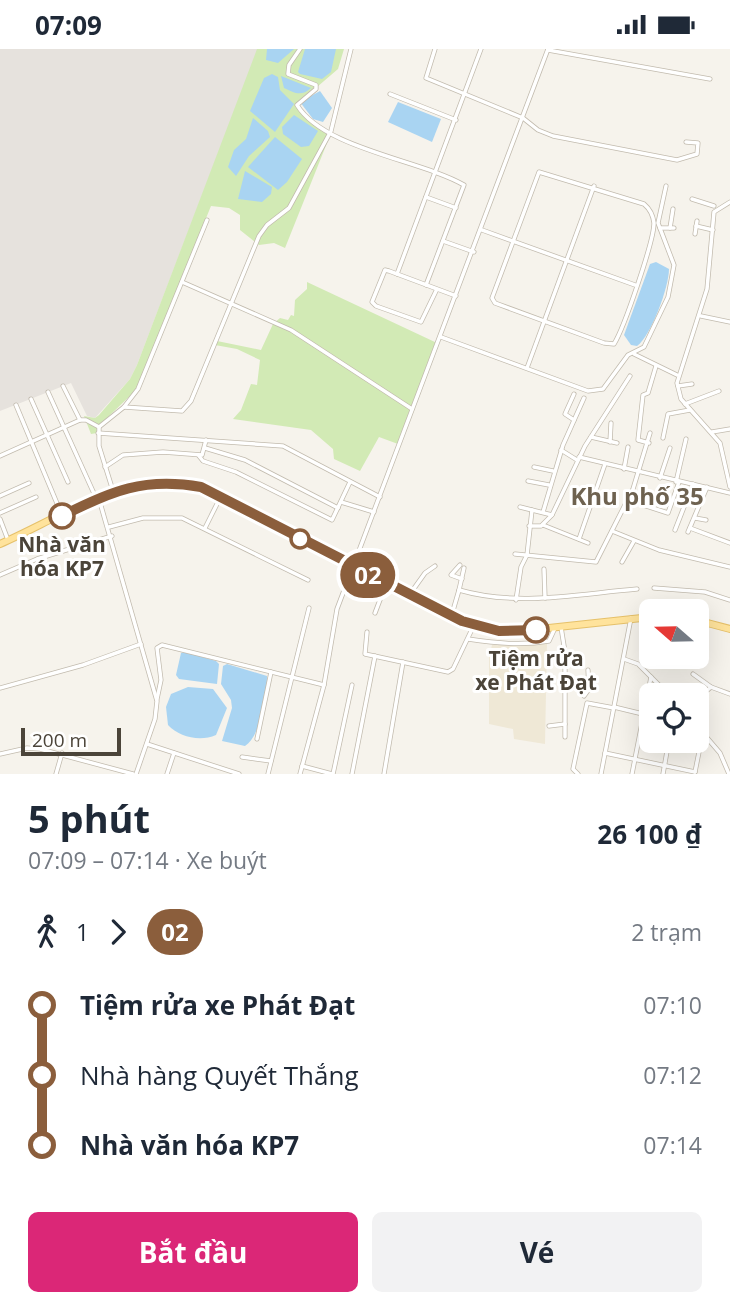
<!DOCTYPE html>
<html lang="vi">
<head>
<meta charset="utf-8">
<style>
  body { margin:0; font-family:"Open Sans",sans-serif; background:#f2f2f3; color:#1f2937; height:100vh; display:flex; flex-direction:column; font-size:26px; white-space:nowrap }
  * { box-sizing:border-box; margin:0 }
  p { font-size:23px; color:#747a83 }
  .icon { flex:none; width:38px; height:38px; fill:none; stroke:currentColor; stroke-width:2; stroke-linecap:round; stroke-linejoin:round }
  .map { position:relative; height:725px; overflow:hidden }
  .details { display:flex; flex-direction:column; background:#fff; flex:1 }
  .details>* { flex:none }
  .badge { padding:0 14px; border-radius:23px; font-size:24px; line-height:46px }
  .needle { width:46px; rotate:290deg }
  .buttons { position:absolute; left:639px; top:550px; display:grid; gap:14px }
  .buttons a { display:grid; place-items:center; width:70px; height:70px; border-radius:10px; background:#fff; box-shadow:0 7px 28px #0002; font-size:35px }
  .scale { position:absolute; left:21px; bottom:18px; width:100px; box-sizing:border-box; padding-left:7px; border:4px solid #4b4439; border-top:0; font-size:19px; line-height:24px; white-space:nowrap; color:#4b4439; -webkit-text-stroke:5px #fff; paint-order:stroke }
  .map>.badge { position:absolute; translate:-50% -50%; box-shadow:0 0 0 4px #fff }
  .legs { display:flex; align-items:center; gap:10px; height:77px; padding:0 28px; font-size:23px }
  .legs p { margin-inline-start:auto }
  .headline { display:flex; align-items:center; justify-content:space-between; height:119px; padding:0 28px }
  h1 { font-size:38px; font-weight:700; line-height:52px }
  .primary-button { display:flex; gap:14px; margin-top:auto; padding:14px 28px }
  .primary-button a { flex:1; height:80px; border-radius:10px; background:#db2777; color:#fff; font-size:28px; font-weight:700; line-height:80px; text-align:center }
  .primary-button a+a { background:#f2f2f3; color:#1f2937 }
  ul { padding:0 28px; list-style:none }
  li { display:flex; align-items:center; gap:24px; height:70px; font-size:26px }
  li i { display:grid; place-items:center; width:10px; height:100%; margin:0 9px; background:currentColor }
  li i::after { content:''; width:18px; height:18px; margin:-9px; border:5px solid; border-radius:50%; background:#fff }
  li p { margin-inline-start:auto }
  li:first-child i { background:linear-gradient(#0000 50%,currentColor 0) }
  li:last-child i { background:linear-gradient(currentColor 50%,#0000 0) }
  .status { display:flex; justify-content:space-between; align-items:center; height:49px; padding:0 35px; background:#fff; direction:ltr }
  .status svg { height:19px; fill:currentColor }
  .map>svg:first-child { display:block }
  .industrial { fill:#e6e2dd }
  .education { fill:#efe8d6 }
  .green { fill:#d2eab5 }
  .water { fill:#a9d4f2 }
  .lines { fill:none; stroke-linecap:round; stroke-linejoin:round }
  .minor-casing { stroke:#c2bbae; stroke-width:5 }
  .primary-casing { stroke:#e6c16a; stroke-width:8 }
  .minor { stroke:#fff; stroke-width:3.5 }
  .primary { stroke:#ffe39c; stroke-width:6 }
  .line-1-casing { stroke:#fff; stroke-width:16 }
  .line-1 { stroke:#8b5e3c; stroke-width:10 }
  .stop-1-dot { fill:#fff; stroke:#8b5e3c; stroke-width:3.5 }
  .labels { text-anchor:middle; stroke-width:6; stroke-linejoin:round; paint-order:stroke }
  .stop-label { font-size:21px; font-weight:bold; fill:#4b4439; stroke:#fff }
  .quarter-label { font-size:24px; font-weight:bold; fill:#6e6250; stroke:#fff }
</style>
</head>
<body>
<div class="status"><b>07:09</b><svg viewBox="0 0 49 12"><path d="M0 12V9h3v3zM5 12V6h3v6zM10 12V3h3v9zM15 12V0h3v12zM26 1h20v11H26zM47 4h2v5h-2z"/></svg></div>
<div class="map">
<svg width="730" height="725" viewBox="0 0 730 725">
  <rect width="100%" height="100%" fill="#f6f3ec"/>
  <polygon class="industrial" points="0,0 258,0 137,316 130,330 95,369 87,367 71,334 0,362"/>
  <polygon class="education" points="547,593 545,695 514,690 513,680 489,675 489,608 492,596"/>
  <g class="green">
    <path d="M257,0H344L338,20L296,56L314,76L331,84L285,199L274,194L259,196L240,181V166L229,159L211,157L137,339C127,352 99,373 97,384L91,385L84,367L95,369L99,366L130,330L137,316Z"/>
    <polygon points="307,233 437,294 398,395 379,388 360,422 334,410 333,400 311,381 233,370 241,361 251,335 257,336 260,311 237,300 215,296 217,292 261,301 273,275 280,269 288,271 291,266 294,267 295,251 307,240"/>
  </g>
  <g class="water">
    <polygon points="267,0 294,0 278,14 266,11"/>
    <polygon points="305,0 336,0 331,23 322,30 300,25 298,23"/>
    <polygon points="272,25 278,28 280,41 294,55 275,83 250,62 264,29"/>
    <path d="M281,27L311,39C301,48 295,44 284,39Z"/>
    <polygon points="320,42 332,59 323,73 313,70 300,53"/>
    <polygon points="398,53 441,70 432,93 388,73"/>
    <polygon points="294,66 318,82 309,97 301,98 283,85 282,78"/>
    <polygon points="253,69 268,82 270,88 249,107 236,127 228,118 234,101 246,90"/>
    <polygon points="275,88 302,110 287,133 278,141 248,118"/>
    <polygon points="245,122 272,138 271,145 262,153 238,150"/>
    <path d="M656,213L669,220C669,238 651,287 637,297L631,296L624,286L650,215Z"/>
    <polygon points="185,603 216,612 219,615 217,635 179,630 176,626 181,604"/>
    <path d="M227,615L267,627C267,645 261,687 245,697L222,692L232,659L231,651L221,635L223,617Z"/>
    <path d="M188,638L213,640L227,659L216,686C200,693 179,688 168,676L166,658L171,645Z"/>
  </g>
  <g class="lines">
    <g class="minor-casing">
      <g id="minor">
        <path d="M300,0L289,16L288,25L316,36V40L297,56C324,100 421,111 464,136L426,236"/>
        <polyline points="435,0 426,29 523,69 538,81 553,87 677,111 697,105 698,94 686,93"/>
        <polyline points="548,1 710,30"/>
        <polyline points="390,45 456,71"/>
        <path d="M539,123L644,155C650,160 653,166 654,174C654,192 624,279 614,295L604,294L495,254L492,249Z"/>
        <polyline points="426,148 456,159"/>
        <polyline points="692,150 714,157"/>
        <polyline points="730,153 714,163 707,240 677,334 681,350 720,394 730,438"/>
        <polyline points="696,177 713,181"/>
        <polyline points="660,179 674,179"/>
        <polyline points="670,179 673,160"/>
        <polyline points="482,181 635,236"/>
        <polyline points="695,185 697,172"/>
        <polyline points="443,192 474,203"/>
        <polyline points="397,225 481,0"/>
        <polyline points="182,233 291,281 412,360"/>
        <polyline points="437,240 421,273 376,257 372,253 385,221 389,222 456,247"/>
        <polyline points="701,267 730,273"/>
        <polyline points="441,288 588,342 603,340 628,306 644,298 668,248 674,216 658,174 666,137"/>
        <polyline points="634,305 677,326"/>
        <polyline points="527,319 594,137"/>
        <polyline points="63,337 80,371"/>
        <polyline points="678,337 692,335"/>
        <polyline points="48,343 96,449"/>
        <polyline points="31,350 68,433"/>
        <polyline points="685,355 719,342"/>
        <polyline points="16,356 61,464"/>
        <polyline points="124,358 182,362 191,352 259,187 267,176 289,159 331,82 351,0"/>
        <polyline points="574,371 565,365 574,345"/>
        <polyline points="712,383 730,380"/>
        <polyline points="98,384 283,397 380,448"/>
        <polyline points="591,388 617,394"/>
        <polyline points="663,389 668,365 690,361"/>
        <polyline points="610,393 611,374"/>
        <polyline points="649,394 638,391 643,346 648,344 656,317"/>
        <polyline points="205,399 245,411 338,459"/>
        <polyline points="561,401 577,411"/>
        <polyline points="0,407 80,371 86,371 99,378"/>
        <polyline points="199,407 203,412 236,423 332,471 350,433"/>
        <polyline points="579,408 730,444"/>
        <polyline points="105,418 123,406 163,403 202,406 206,391"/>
        <polyline points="534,418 553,422"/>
        <polyline points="624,420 628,398"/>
        <polyline points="660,429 670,399"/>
        <polyline points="528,432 549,436"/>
        <polyline points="676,433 686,390"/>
        <polyline points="113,442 99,397 99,378 124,358 138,340 207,171"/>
        <polyline points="0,447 29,434"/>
        <polyline points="99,450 157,652 155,670 136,725"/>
        <polyline points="341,453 374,463"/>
        <polyline points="640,455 668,464 679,433"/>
        <polyline points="520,458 552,466 585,397 630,327"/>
        <polyline points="543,463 563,396 584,349"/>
        <polyline points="0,464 36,448"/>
        <polyline points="695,469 706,471"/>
        <polyline points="0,470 8,491"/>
        <polyline points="543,476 588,494"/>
        <polyline points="529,477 541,477 552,466"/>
        <polyline points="109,478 143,469 182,469 308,531"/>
        <polyline points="205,479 221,447"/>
        <polyline points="690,479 730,494"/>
        <polyline points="675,481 693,435"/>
        <polyline points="612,482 659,501 730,518"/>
        <polyline points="688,483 707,438"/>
        <polyline points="579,490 605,415"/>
        <polyline points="515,505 596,513 633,440 650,384"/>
        <polyline points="622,513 634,492"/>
        <polyline points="460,516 451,526 462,530"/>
        <polyline points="544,520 545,549"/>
        <polyline points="0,526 37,510 112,487"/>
        <polyline points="654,539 705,543 730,551"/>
        <polyline points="459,541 464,519"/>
        <polyline points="410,545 425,524 435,517"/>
        <polyline points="516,551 521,518 527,506 532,461"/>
        <polyline points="375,564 386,535"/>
        <path d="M452,565L459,541C518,558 577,545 637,540"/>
        <polyline points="561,578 565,603 565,688"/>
        <polyline points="367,583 365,605 448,623 453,620 474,576"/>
        <path d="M468,590C496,594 521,597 549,592L555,579"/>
        <polyline points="624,610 638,615 669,646"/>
        <polyline points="693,625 711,638"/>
        <polyline points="0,639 83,616 141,595"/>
        <polyline points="584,647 589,640 588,621"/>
        <polyline points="157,650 161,631 157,599 162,596 324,636"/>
        <polyline points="696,651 711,638 730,645"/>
        <polyline points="614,658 651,667"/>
        <polyline points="696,676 720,704 729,725"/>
        <polyline points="549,677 565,675"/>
        <polyline points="257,690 271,623"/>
        <polyline points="147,695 239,725"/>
        <polyline points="605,704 695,723"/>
        <polyline points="0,705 27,699 40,700 133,725"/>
        <polyline points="242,708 271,712"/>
        <polyline points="302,717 332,725"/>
        <polyline points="695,723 703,683"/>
        <polyline points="56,725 62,704"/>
        <polyline points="167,725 174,704"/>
        <polyline points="268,725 309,559"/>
        <polyline points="300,725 324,636 337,560 548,0"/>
        <polyline points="333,725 352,636"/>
        <polyline points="352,725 375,607"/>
        <polyline points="384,725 403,613"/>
        <polyline points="578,725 573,720 587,654 614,659"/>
        <polyline points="601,725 631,569"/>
        <polyline points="632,725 651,628"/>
        <polyline points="663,725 669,691"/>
      </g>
    </g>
    <g class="primary-casing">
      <g id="primary">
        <path d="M0,495C68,465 134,416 211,442L386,535L476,577L499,582H521L651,568"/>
        <polyline points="696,571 730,580"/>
      </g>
    </g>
    <use href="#minor" class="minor"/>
    <use href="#primary" class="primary"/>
  </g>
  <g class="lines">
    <g class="line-1-casing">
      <path id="line-1" d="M62,467C111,442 144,428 201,438L462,572L499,582L536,581"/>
    </g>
    <use href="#line-1" class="line-1"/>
  </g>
  <g class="stop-1-dot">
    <circle cx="62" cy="467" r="12"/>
    <circle cx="300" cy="490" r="9"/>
    <circle cx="536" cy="581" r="12"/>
  </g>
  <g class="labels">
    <g class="stop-label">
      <text x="62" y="503">Nhà văn<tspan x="62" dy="24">hóa KP7</tspan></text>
      <text x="536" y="617">Tiệm rửa<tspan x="536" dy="24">xe Phát Đạt</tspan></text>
    </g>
    <g class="quarter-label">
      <text x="637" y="456">Khu phố 35</text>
    </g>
  </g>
</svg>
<div class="buttons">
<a><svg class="needle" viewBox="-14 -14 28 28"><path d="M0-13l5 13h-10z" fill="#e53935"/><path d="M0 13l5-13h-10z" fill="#747a83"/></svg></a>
<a><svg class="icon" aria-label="locate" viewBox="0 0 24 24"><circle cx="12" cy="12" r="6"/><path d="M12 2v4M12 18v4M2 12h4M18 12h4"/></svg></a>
</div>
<div class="scale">200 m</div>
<b class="badge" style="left:368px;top:526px;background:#8b5e3c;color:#fff">02</b>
</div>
<section class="details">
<div class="headline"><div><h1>5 phút</h1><p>07:09 – 07:14 · Xe buýt</p></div><b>26 100 ₫</b></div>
<div class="legs"><svg class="icon" aria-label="walk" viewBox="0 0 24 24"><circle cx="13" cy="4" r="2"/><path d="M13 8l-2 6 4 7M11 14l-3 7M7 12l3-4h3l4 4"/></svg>1<svg class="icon" aria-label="forward" viewBox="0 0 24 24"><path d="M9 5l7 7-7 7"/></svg><b class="badge" style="background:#8b5e3c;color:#fff">02</b><p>2 trạm</p></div>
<ul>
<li><i style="color:#8b5e3c"></i><b>Tiệm rửa xe Phát Đạt</b><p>07:10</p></li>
<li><i style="color:#8b5e3c"></i><span>Nhà hàng Quyết Thắng</span><p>07:12</p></li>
<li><i style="color:#8b5e3c"></i><b>Nhà văn hóa KP7</b><p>07:14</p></li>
</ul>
<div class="primary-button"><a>Bắt đầu</a><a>Vé</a></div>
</section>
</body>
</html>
